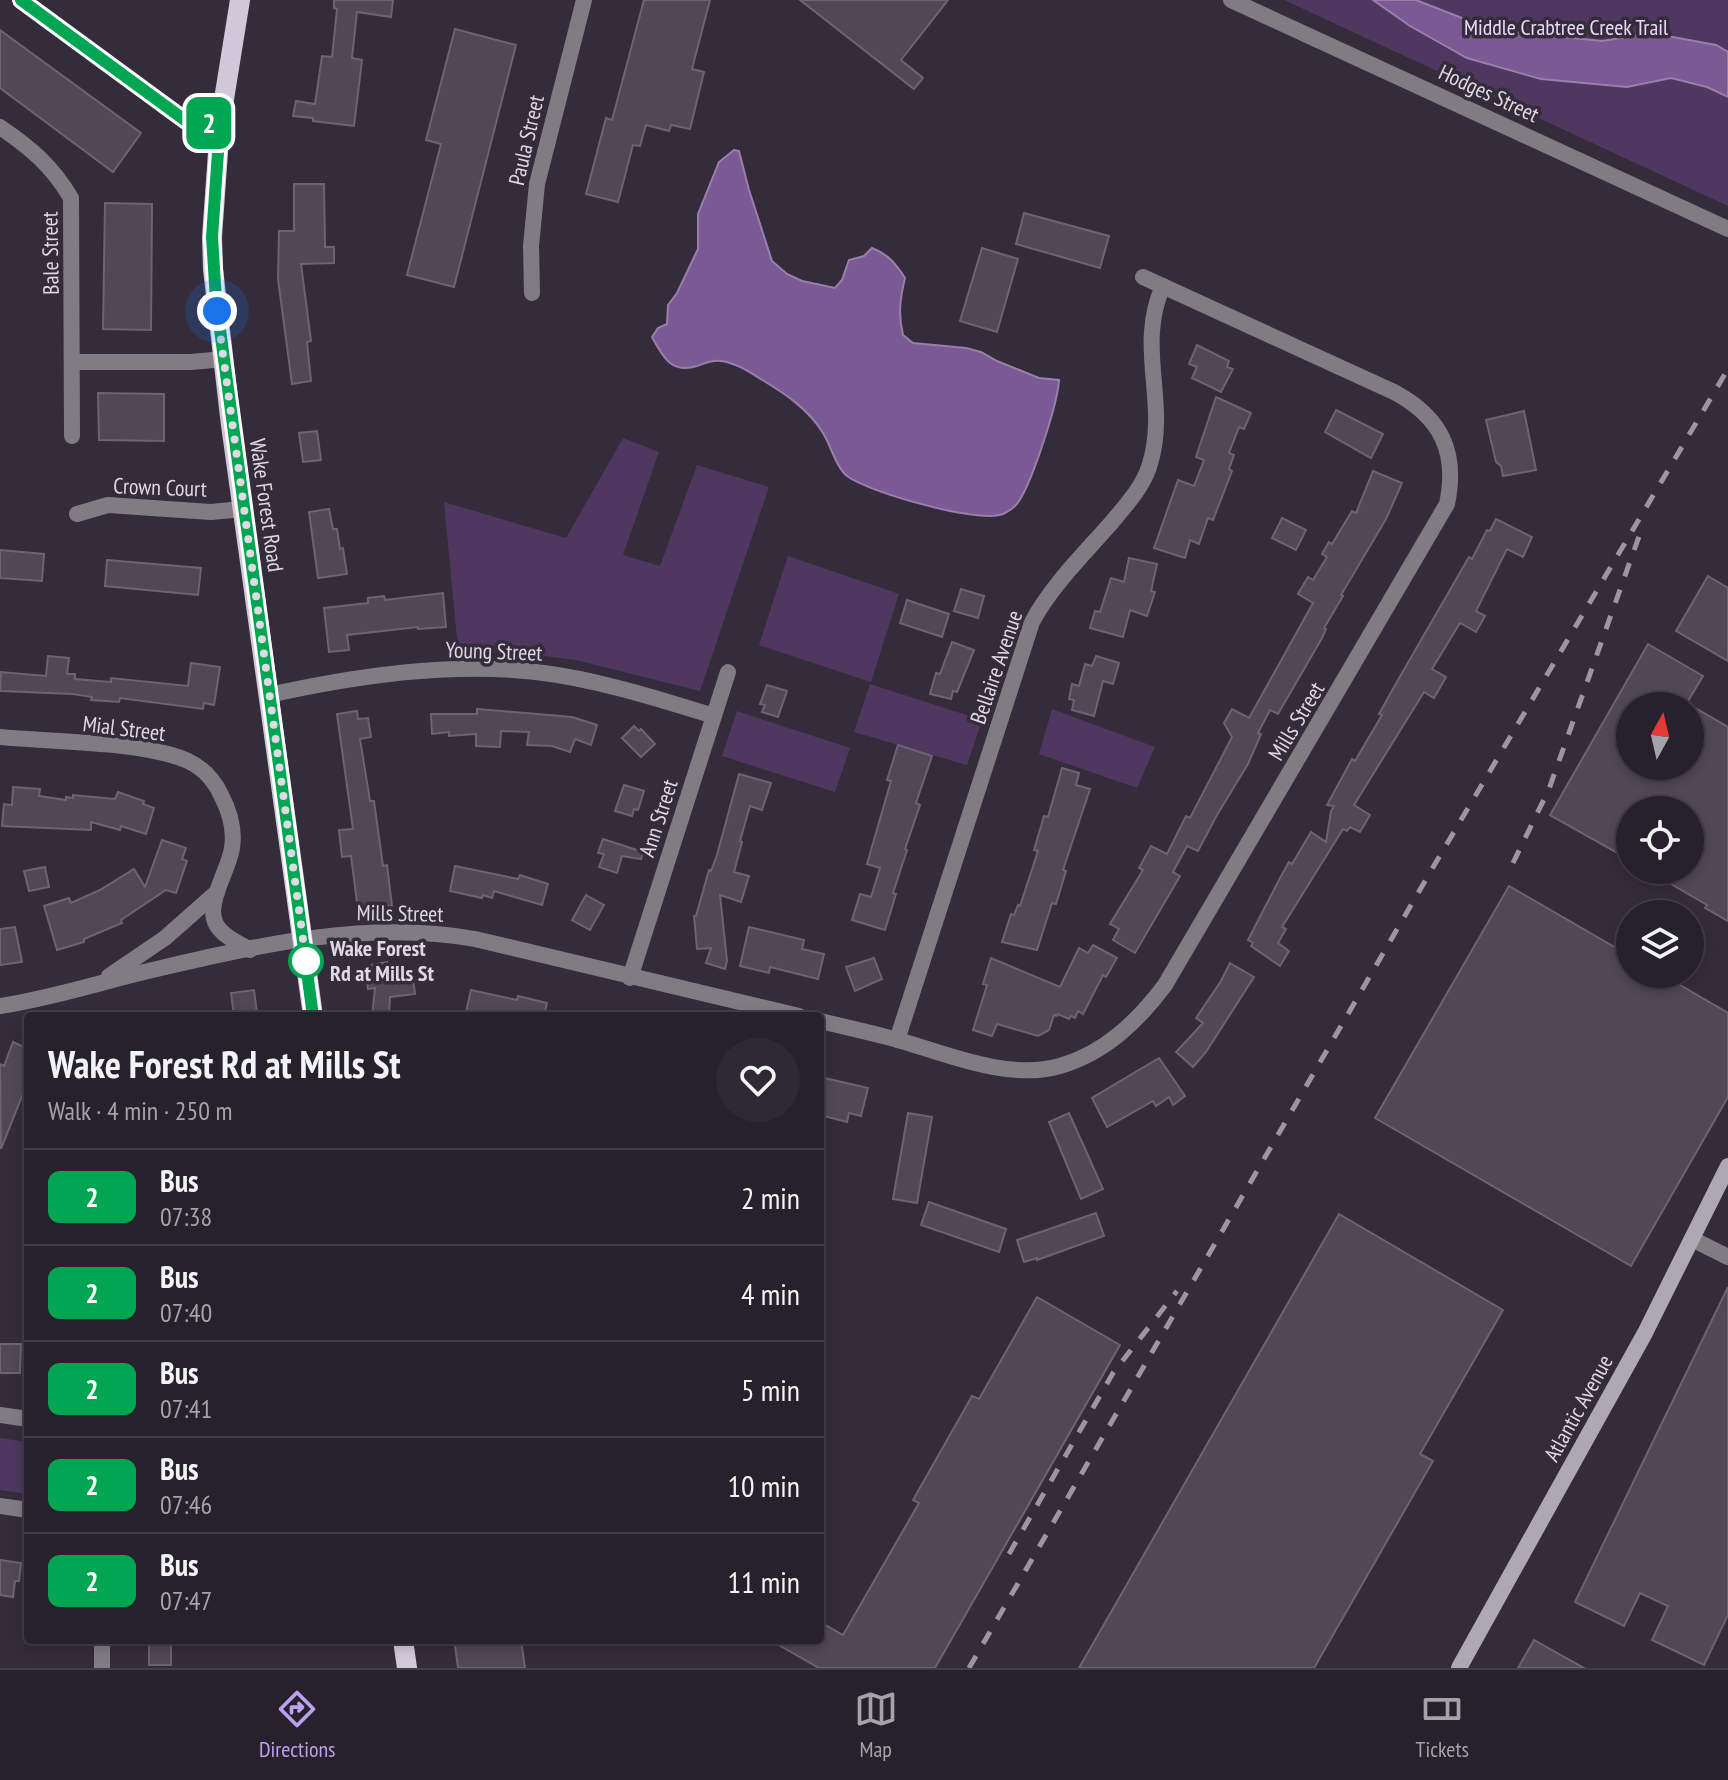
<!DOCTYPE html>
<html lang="en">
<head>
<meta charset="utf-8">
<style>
  body { margin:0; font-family:"PT Sans Narrow",sans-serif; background:#2f2934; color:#f1f3f6; height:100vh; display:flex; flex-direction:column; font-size:30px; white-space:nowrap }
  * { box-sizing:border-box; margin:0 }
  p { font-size:26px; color:#a4a3a9 }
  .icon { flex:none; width:44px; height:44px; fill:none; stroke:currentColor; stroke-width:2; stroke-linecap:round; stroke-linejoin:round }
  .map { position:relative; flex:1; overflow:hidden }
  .side { position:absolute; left:24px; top:1012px; width:800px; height:632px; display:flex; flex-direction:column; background:#27212c; border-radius:8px; box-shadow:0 4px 12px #0003,0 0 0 2px #433e48 }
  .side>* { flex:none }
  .badge { padding:0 16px; border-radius:12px; font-size:28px; line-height:52px }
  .needle { width:52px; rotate:8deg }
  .controls { position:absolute; left:1616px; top:692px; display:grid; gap:16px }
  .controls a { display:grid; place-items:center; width:88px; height:88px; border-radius:50%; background:#27212c; box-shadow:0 4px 12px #0003,0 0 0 2px #433e48; font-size:40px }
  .you { position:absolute; width:40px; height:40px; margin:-20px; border:6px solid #fff; border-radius:50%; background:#1a73e8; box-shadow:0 0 0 12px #1a73e833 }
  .map>.badge { position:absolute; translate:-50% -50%; box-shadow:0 0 0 4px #fff }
  .round { display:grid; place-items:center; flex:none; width:84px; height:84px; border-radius:42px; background:#2f2934 }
  .head { display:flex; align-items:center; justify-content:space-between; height:136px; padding:0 24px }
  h1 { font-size:38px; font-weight:800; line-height:60px }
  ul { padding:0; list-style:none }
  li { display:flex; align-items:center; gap:24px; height:96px; padding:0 24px; border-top:2px solid #433e48 }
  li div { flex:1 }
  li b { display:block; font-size:30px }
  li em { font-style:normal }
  li .badge { min-width:88px; font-weight:700; text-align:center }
  .tabs { display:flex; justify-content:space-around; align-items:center; height:112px; border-top:2px solid #433e48; background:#27212c; font-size:22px; color:#a4a3a9 }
  .tabs a { display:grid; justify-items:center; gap:4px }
  .tabs .on { color:#bca0f2 }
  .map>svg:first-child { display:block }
  .green { fill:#4f3760 }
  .water { fill:#7b5994; stroke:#997fab; stroke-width:2 }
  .building { fill:#504757; stroke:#6d6374; stroke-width:2 }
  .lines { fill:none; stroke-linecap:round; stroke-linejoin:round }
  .minor { stroke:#807c84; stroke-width:16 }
  .tertiary { stroke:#807c84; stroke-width:16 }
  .secondary { stroke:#aea7b4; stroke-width:16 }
  .primary { stroke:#d1c9d9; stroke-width:20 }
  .rail { stroke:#9c96a1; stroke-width:5; stroke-dasharray:14 14; stroke-linecap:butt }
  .line-casing { stroke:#fff; stroke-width:18 }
  .line { stroke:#00a651; stroke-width:12 }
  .walk { stroke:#ded9e2; stroke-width:8; stroke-dasharray:0 14.4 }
  .stop-dot { fill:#fff; stroke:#00a651; stroke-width:4 }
  .labels { text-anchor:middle; stroke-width:7; stroke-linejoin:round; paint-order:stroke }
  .park-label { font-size:22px; fill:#ebd7fa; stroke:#342c3a }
  .street-label { font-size:22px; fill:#ded9e2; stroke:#342c3a }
  .stop-label { font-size:22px; font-weight:bold; fill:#ded9e2; stroke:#342c3a; text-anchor:start }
</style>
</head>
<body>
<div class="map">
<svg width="1728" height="1668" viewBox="0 0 1728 1668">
  <rect width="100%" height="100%" fill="#342c3a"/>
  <g class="green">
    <polygon points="1284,0 1728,0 1728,206"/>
    <polygon points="623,438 659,452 623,555 660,566 697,465 769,487 700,691 576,660 520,653 458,650 444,502 566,538"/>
    <polygon points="788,556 899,594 871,682 759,645"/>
    <polygon points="870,684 982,720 967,765 854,732"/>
    <polygon points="1052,709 1155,747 1137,788 1039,754"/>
    <polygon points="737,711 850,748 835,792 722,756"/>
    <polygon points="0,1438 28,1442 28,1494 0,1490"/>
  </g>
  <g class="water">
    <polygon points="1373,0 1416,0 1467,20 1514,32 1602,41 1651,33 1716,45 1728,52 1728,97 1707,87 1671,78 1627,87 1541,79 1467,58 1410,26"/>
    <path d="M734,150L739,151L749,190L772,261L787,274L802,281L835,288L842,280L849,260L864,256L872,248C888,254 896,264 905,278C900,298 898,315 903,335L913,343L966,348L981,352L997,361L1039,378L1059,380C1058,402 1030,491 1015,506C1012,509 1003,515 999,515C974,522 868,492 847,476C836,467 831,446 823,433C809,410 787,395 764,381C751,373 737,363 721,361C712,360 705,363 697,366C671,374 663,357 652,337L658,328L667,324L668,305L677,293L698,249V214L719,162Z"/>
  </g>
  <g class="building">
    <polygon points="334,0 393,0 391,17 357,12 352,58 362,60 354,126 313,121 313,118 293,116 296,101 315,104 322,56 332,57 337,9 334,8"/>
    <polygon points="644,0 710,0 692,69 704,72 690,129 671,125 669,131 646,125 640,146 633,145 618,202 586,194 606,118 612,120"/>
    <polygon points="800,0 948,0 901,60 923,78 914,89"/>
    <polygon points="455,29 516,45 454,287 407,275 441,144 426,140"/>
    <polygon points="0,30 141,133 113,172 0,88"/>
    <polygon points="294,184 324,184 325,247 334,247 334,263 301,264 311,341 307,342 311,381 292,384 278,279 279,231 294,231"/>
    <polygon points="105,203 152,204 151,330 103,329"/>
    <polygon points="1024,213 1109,236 1100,268 1016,244"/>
    <polygon points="982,248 1018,259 997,332 960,321"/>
    <polygon points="1197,345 1229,361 1227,367 1233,369 1221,392 1192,378 1197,367 1189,364"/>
    <polygon points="98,393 164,394 164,441 99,440"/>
    <polygon points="1216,397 1251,413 1244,429 1239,427 1229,453 1234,455 1229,469 1232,471 1213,520 1208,518 1199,544 1190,540 1185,558 1154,548 1178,480 1194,486 1204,460 1196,457"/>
    <polygon points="1336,410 1383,434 1371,458 1325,432"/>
    <polygon points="1524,411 1536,470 1503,476 1501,466 1496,462 1486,420"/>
    <polygon points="317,431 321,460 303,462 299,433"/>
    <polygon points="1373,471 1402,483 1386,519 1341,595 1343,596 1324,628 1326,629 1322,638 1278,714 1270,710 1258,733 1261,734 1248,764 1217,815 1198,851 1187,846 1173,872 1180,876 1135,953 1113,940 1119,929 1110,924 1143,870 1139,868 1151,846 1167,854 1186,816 1190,818 1232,737 1224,723 1232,709 1249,718 1313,603 1298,594 1308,577 1313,580 1327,557 1322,554 1329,542 1332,544 1352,511 1356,513"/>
    <polygon points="329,509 333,529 337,529 340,549 343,548 347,574 318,578 309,512"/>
    <polygon points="1282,518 1306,530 1296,550 1272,538"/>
    <polygon points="1496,519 1532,537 1523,557 1507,549 1476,611 1485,616 1476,632 1460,623 1432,669 1446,677 1434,698 1424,692 1354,805 1370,815 1360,832 1350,827 1347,831 1343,829 1282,927 1286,929 1278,943 1289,951 1280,966 1251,946 1253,943 1248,940 1280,878 1289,862 1292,864 1311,832 1326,842 1331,811 1334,806 1327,805 1352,759 1355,761 1382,715 1379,714 1398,680 1469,557 1472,559 1487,530 1490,531"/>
    <polygon points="0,550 44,554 42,581 0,578"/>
    <polygon points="1129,558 1157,564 1151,591 1155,592 1147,616 1130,610 1123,637 1090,628 1095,611 1100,612 1111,578 1124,582"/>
    <polygon points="107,560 201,568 198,595 105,586"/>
    <polygon points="1708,576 1728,588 1728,661 1676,631"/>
    <polygon points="961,589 984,596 978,618 954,611"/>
    <polygon points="443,593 446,627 418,629 418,627 347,635 349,650 329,652 324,608 368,603 368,598 384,596 385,600"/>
    <polygon points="907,600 949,614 942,637 900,623"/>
    <polygon points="952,642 974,650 957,692 953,691 951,699 930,694 936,673 940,674"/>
    <polygon points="1648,644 1703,676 1685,706 1630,706 1630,766 1690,766 1690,705 1728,727 1728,921 1705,908 1707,905 1647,870 1690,870 1690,810 1630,810 1630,860 1550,815"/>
    <polygon points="48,656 69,658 67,674 75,674 75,679 111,682 111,678 188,686 191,663 220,667 214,705 204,703 203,709 120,698 119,702 91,700 92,697 73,694 0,691 1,672 46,676"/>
    <polygon points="1096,656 1119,663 1113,684 1103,681 1094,716 1072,710 1074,700 1069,699 1072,684 1079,686 1085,664 1092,666"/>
    <polygon points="767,685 787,691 778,717 762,712 765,705 760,704"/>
    <polygon points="477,709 572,717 597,725 591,745 575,739 570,752 552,746 527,745 529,732 501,731 500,747 476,746 476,734 449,736 449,732 432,734 431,714 477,714"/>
    <polygon points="357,711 358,719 368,718 371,737 360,739 370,801 374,801 383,866 387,865 392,906 358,910 351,856 342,857 339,830 353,829 337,714"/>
    <polygon points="634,726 639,731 641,729 655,744 641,757 622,738"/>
    <polygon points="898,745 932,756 916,803 920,805 905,849 907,850 893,893 896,894 885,930 852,920 860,894 871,897 880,868 867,864 891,781 887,780"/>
    <polygon points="1062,768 1079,773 1076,785 1090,789 1063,870 1066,871 1056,904 1052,903 1037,950 1002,942 1011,914 1014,915 1018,905 1020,906 1038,851 1034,850 1044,816 1048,817"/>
    <polygon points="739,774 771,783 762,810 750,806 740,841 742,842 734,872 749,876 741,902 720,895 727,961 725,969 706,963 711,948 697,949 694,916 696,916 709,870 711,871 717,855"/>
    <polygon points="624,785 644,791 638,810 634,809 632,816 615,811"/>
    <polygon points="13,787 40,789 39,796 66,800 66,797 73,798 73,795 115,799 118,792 144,801 143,804 154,808 146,834 121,826 120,830 91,822 91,830 2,826 4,804 12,805"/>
    <polygon points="603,839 643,852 641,859 622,856 617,873 599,867 604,854 598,853"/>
    <polygon points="162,840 186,848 182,859 187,861 176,893 166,890 121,920 122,923 84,939 84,942 57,950 44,906 69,898 71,903 100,890 134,869 145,887"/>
    <polygon points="455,866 518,879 520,875 548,884 542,905 494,891 492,898 483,895 482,898 450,891"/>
    <polygon points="45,867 49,887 29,891 24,871"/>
    <polygon points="1509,886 1630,956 1630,974 1661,974 1728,1013 1728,1097 1631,1266 1375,1118"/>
    <polygon points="586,895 604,905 590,930 572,920"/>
    <polygon points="15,927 22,962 0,965 0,929"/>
    <polygon points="749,927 804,940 802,949 824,954 818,979 770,967 769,973 740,966"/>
    <polygon points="1093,945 1117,958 1106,977 1103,975 1083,1014 1078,1011 1075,1018 1071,1016 1069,1019 1058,1014 1057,1016 1054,1015 1049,1030 1038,1036 997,1024 992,1036 973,1030 987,985 983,984 991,958 1060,987 1079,948 1088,953"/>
    <polygon points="874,958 882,979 855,991 846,967"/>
    <polygon points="387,962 389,977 394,976 395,980 413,978 415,994 390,997 389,1016 372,1016 375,988 368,989 365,966"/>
    <polygon points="1230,963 1254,977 1206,1052 1193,1067 1176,1052 1203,1023 1196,1018 1221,981"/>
    <polygon points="254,990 257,1013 234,1016 231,993"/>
    <polygon points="471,990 517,1000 518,996 547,1003 544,1016 484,1016 466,1012"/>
    <polygon points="13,1042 28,1049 28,1081 1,1149 0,1064 4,1066"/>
    <polygon points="1159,1058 1185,1096 1173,1105 1169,1097 1156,1106 1153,1101 1107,1127 1092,1098"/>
    <polygon points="820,1077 868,1088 861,1116 849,1113 847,1122 820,1115"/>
    <polygon points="908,1113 932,1117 917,1203 893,1199"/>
    <polygon points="1069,1113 1103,1189 1081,1199 1049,1122"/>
    <polygon points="929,1202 1006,1229 999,1252 921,1225"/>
    <polygon points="1096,1213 1104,1236 1037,1260 1037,1258 1024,1262 1017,1240"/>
    <polygon points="1339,1214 1503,1310 1420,1454 1433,1461 1314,1668 1079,1668"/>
    <polygon points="1728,1287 1728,1615 1704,1665 1652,1640 1668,1606 1640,1593 1624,1626 1575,1602"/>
    <polygon points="1037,1297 1120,1345 935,1668 819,1668 770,1640 820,1640 820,1622 843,1635 919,1503 913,1500 972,1396 979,1399"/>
    <polygon points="0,1344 21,1344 20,1373 0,1373"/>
    <polygon points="0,1560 21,1563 19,1581 15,1581 13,1597 0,1595"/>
    <rect x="149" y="1640" width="22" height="25"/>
    <polygon points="490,1640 521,1640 525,1668 458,1668 455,1645"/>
    <polygon points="1534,1640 1584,1668 1518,1668"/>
  </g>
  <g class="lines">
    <g class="minor">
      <path d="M0,127C31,148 52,166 71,198L72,436"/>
      <polyline points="532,293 531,246 537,184 584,0"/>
      <polyline points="73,362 191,362 224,359"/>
      <polyline points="77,514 108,505 211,512 243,509"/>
      <path d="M269,695C355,676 448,662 536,672C596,679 656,698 714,716"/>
      <path d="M0,737C51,742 143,741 188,761C203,768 214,780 221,795C230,812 235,829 232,848C229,870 205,904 216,924C222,936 239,943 250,950"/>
      <polyline points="109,976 165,938 217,892"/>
      <polyline points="630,978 728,672"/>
      <path d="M0,1006C55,998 107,980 161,968C264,944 370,920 475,939L799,1016"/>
      <path d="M820,1021C846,1027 872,1033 898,1040C947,1054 1008,1081 1060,1066C1105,1053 1138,1021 1165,985L1447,504C1458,452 1441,417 1394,392L1143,277"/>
      <path d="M897,1040L1032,622C1052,585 1084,554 1112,522C1126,505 1142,488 1149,467C1170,404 1135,348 1163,286"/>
      <polyline points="1692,1239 1728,1257"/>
      <polyline points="0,1415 28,1419"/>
      <polyline points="0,1506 28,1510"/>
      <polyline points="102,1640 102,1668"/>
    </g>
    <g class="tertiary">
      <polyline points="21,0 186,121 220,124"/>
      <polyline points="1231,0 1728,229"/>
    </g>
    <polyline class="secondary" points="1459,1668 1645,1333 1728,1166"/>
    <g class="primary">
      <polyline points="240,0 220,124 212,237 213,269 231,425 313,1016"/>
      <polyline points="403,1640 407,1668"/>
    </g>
    <g class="rail">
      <polyline points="1513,863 1549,789 1642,528"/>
      <polyline points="1009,1554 1113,1373 1177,1291"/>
      <polyline points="969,1668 1432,869 1728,369"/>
    </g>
  </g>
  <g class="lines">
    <g class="line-casing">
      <polyline id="line" points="21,0 186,121 220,124 212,237 216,300 313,1016"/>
    </g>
    <use href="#line" class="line"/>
    <polyline class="walk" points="217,311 306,961"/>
  </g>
  <circle class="stop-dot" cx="306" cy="961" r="16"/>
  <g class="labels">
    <g class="park-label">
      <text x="1566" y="35">Middle Crabtree Creek Trail</text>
    </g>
    <g class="street-label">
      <text transform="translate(1489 93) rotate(25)" y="8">Hodges Street</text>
      <text transform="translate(526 140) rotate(-77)" y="8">Paula Street</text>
      <text transform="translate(50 253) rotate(-91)" y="8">Bale Street</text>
      <text transform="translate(160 487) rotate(2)" y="8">Crown Court</text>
      <text transform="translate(267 505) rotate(82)" y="8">Wake Forest Road</text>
      <text transform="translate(494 651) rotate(2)" y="8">Young Street</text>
      <text transform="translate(996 667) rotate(-71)" y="8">Bellaire Avenue</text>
      <text transform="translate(1296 721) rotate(-59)" y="8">Mills Street</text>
      <text transform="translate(124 728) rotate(7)" y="8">Mial Street</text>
      <text transform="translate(658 818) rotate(-72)" y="8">Ann Street</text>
      <text transform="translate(400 913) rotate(1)" y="8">Mills Street</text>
      <text transform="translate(1578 1408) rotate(-61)" y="8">Atlantic Avenue</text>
    </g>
    <g class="stop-label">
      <text x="330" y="956">Wake Forest<tspan x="330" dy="25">Rd at Mills St</tspan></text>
    </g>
  </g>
</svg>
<div class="controls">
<a><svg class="needle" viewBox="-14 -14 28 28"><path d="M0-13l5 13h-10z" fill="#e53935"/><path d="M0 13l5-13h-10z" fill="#a4a3a9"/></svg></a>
<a><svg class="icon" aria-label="locate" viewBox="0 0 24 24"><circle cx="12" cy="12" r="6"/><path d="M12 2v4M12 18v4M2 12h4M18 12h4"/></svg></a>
<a><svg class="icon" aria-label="layers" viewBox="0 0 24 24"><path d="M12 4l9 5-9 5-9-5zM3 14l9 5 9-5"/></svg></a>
</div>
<div class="you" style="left:217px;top:311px"></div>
<b class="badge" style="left:209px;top:123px;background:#00a651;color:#fff">2</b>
<section class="side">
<div class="head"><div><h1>Wake Forest Rd at Mills St</h1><p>Walk · 4 min · 250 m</p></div><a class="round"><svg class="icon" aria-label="heart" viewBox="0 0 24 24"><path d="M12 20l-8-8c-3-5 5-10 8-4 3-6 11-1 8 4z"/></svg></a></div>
<ul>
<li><span class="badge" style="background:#00a651;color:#fff">2</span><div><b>Bus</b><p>07:38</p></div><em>2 min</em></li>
<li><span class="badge" style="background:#00a651;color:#fff">2</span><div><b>Bus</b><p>07:40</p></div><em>4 min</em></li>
<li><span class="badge" style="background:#00a651;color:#fff">2</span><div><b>Bus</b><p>07:41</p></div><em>5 min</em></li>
<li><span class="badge" style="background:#00a651;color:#fff">2</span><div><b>Bus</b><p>07:46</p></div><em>10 min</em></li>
<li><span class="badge" style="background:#00a651;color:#fff">2</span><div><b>Bus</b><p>07:47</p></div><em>11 min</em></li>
</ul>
</section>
</div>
<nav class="tabs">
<a class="on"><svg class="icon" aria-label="directions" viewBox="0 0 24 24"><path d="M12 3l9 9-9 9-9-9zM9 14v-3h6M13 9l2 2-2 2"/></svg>Directions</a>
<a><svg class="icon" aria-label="map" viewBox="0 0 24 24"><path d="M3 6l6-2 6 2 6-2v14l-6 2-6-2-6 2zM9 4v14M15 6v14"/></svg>Map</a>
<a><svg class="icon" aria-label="tickets" viewBox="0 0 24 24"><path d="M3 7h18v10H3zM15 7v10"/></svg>Tickets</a>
</nav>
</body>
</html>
